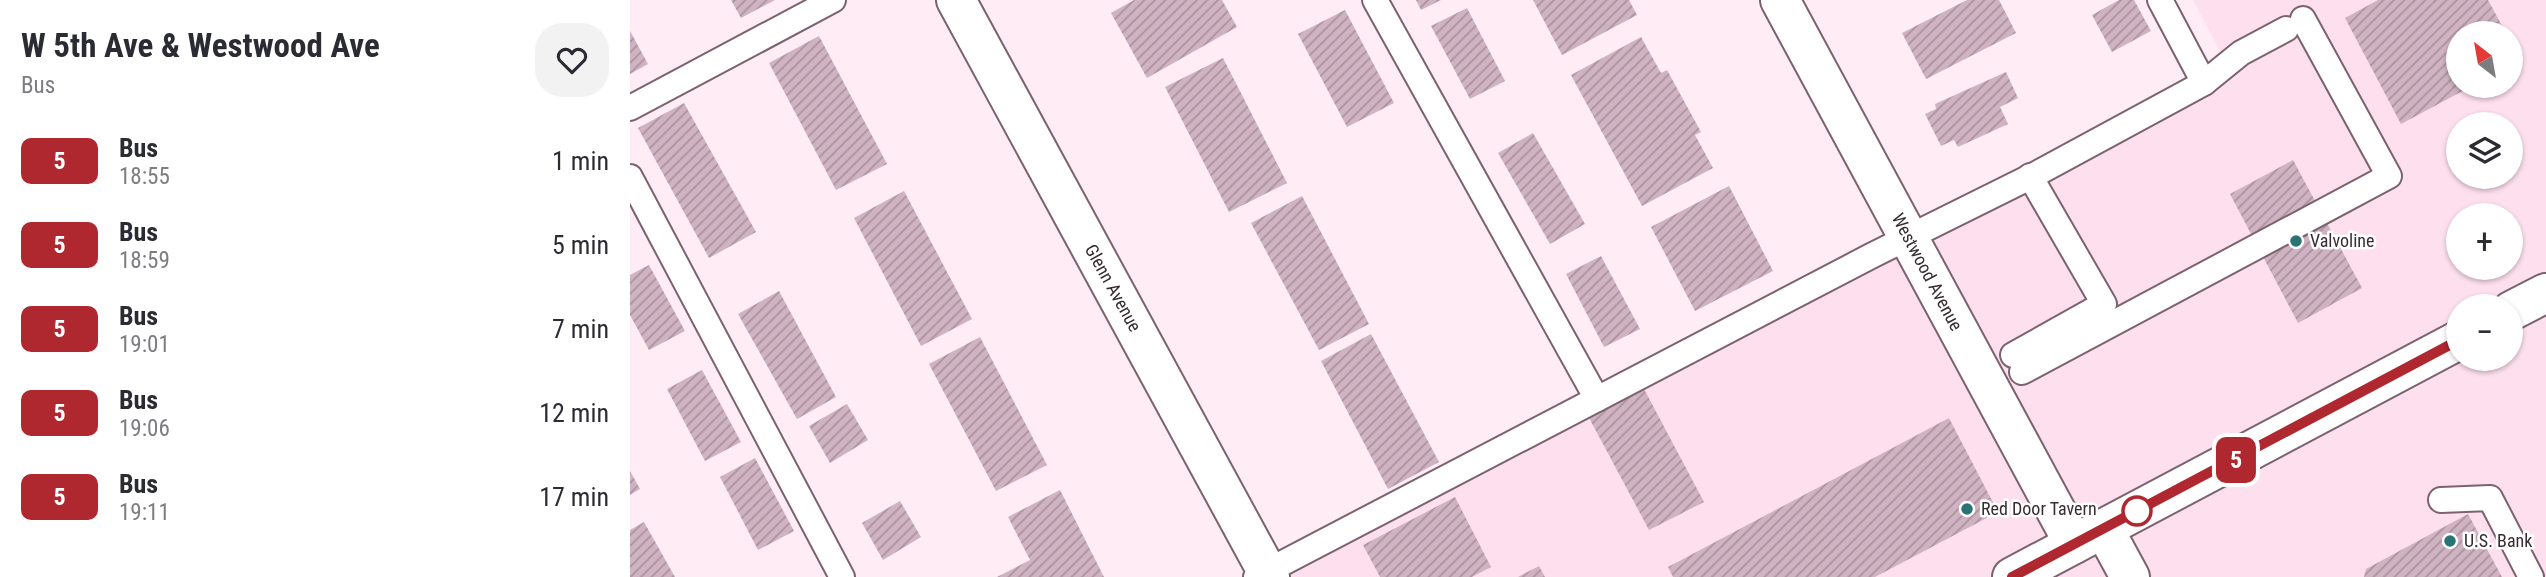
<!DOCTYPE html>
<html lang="en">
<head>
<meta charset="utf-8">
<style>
  body { margin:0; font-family:"Roboto Condensed",sans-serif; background:#f2f2f3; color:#2b2b33; height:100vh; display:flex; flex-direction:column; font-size:26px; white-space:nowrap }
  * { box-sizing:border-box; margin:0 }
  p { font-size:23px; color:#7c7c81 }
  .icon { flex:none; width:38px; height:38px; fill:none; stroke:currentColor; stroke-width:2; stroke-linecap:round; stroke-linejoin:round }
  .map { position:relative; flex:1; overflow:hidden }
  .panel { display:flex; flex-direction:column; background:#fff; width:630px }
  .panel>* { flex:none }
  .badge { padding:0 14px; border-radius:10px; font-size:24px; line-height:46px }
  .needle { width:46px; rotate:329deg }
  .fabs { position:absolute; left:1816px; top:21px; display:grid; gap:14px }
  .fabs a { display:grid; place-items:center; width:77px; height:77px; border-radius:50%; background:#fff; box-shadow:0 2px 5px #0004; font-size:35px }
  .map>.badge { position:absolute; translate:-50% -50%; box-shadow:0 0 0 4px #fff }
  .round { display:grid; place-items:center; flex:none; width:74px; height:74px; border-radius:28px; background:#f2f2f3 }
  .headline { display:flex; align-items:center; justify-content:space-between; height:119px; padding:0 21px }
  h1 { font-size:33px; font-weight:700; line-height:52px }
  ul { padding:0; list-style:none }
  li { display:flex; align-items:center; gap:21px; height:84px; padding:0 21px }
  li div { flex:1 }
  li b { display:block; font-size:26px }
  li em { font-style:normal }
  li .badge { min-width:77px; font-weight:700; text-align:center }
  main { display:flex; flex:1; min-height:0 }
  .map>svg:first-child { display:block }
  .built { fill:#fedfee; fill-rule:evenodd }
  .building { fill:url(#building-hatch) }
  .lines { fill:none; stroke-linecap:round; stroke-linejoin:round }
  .lane-casing { stroke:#7c626f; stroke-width:28 }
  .street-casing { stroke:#7c626f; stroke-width:42 }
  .secondary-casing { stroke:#7c626f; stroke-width:42 }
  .lane { stroke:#fff; stroke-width:24 }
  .street { stroke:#fff; stroke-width:38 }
  .secondary { stroke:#fff; stroke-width:38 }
  .line-casing { stroke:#fff; stroke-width:16 }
  .line { stroke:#af272f; stroke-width:10 }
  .poi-dot { fill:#2a7476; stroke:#fff; stroke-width:2.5 }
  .stop-dot { fill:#fff; stroke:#af272f; stroke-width:3.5 }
  .labels { text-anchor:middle; stroke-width:5; stroke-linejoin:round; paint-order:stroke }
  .poi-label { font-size:18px; fill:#382c32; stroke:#fff; text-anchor:start }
  .street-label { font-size:18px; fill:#382c32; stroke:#fff }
</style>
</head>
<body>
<main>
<section class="panel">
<div class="headline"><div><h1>W 5th Ave &amp; Westwood Ave</h1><p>Bus</p></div><a class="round"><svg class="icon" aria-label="heart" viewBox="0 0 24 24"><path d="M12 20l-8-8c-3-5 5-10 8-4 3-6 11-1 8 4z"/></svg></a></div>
<ul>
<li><span class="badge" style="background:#af272f;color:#fff">5</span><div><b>Bus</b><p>18:55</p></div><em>1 min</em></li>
<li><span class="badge" style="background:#af272f;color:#fff">5</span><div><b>Bus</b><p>18:59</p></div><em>5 min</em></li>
<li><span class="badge" style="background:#af272f;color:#fff">5</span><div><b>Bus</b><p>19:01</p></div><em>7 min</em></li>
<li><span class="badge" style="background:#af272f;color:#fff">5</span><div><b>Bus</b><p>19:06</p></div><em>12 min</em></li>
<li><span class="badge" style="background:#af272f;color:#fff">5</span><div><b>Bus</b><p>19:11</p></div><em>17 min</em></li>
</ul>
</section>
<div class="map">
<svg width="1916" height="577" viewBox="0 0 1916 577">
  <defs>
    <pattern id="building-hatch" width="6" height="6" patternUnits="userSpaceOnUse" patternTransform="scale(1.75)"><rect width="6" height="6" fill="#d0b3c2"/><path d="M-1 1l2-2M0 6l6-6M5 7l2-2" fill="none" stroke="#aa929e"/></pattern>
  </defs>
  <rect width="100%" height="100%" fill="#ffecf5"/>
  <path class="built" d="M1563,0H1916V577H630L1594,58ZM1829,33H1881V86H1829ZM1829,124H1881V177H1829ZM1829,215H1881V268H1829ZM1829,306H1881V359H1829Z"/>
  <g class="building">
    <polygon points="101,0 145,0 111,18"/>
    <polygon points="504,0 592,0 607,27 517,78 481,13"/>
    <polygon points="786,0 811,0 791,10"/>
    <polygon points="903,0 999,0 1007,15 932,55"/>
    <polygon points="1337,0 1369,0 1386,33 1296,79 1272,33"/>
    <polygon points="1489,0 1504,0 1521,31 1482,52 1462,15"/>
    <polygon points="1748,0 1858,0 1876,33 1829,33 1829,86 1842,86 1771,124 1715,18"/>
    <polygon points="837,8 875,81 840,99 801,26"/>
    <polygon points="715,10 764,103 717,127 668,34"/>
    <polygon points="0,31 18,64 0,74"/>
    <polygon points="189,36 257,164 206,190 139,63"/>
    <polygon points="1011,37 1031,73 1037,70 1071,132 1065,135 1083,168 1012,206 941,75"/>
    <polygon points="1881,43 1890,60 1881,65"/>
    <polygon points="593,58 657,183 599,212 535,87"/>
    <polygon points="1376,72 1388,98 1370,107 1378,124 1328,147 1324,140 1311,146 1295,114 1306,109 1305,104"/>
    <polygon points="54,103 126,232 79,258 8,128"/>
    <polygon points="903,133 955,224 920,244 868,153"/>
    <polygon points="1663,160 1732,288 1668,323 1600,194"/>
    <polygon points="1099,186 1143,271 1065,311 1021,227"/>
    <polygon points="274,191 342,319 291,346 224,218"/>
    <polygon points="672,196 739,324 689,350 621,223"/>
    <polygon points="971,256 1010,329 974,347 936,274"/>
    <polygon points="19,265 55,331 19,350 0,315 0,275"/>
    <polygon points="149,291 206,397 167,419 108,314"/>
    <polygon points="741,334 809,462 758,489 691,361"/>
    <polygon points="350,337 417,465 366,491 299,364"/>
    <polygon points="72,370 111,442 75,461 37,389"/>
    <polygon points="1013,387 1074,502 1019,530 958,416"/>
    <polygon points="217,404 238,440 200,463 179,426"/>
    <polygon points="1319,418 1368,512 1245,577 1043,577 1038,567"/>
    <polygon points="125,458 164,531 128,550 90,477"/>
    <polygon points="0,471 10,489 0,495"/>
    <polygon points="430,490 474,577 367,577 400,560 378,517"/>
    <polygon points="825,497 861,567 842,577 750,577 733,545"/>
    <polygon points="270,501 291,537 253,560 232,523"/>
    <polygon points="1838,514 1872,577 1734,577 1736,569"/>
    <polygon points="14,522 45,577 0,577 0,530"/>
    <polygon points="909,566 915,577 888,577"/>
  </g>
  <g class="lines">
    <g class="lane-casing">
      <g id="lane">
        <polyline points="745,0 967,399"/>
        <polyline points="1530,0 1574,83"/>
        <polyline points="0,108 203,0"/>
        <polyline points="0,177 212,577"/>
        <polyline points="1383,355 1474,304 1400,176"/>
        <polyline points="1392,372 1759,176 1673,19"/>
        <polyline points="1811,500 1860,498 1901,577"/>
        <polyline points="626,577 1241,256 1406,174 1574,83 1611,53 1656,29"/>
      </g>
    </g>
    <g class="street-casing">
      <g id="street">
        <polyline points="326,0 640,577"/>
        <polyline points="1150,0 1444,544"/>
        <polyline points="1474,529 1500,577"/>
      </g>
    </g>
    <g class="secondary-casing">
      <g id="secondary">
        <polyline points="1881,311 1916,293"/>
        <polyline points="1382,577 1829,340"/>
      </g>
    </g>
    <use href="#lane" class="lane"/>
    <use href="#street" class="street"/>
    <use href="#secondary" class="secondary"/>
  </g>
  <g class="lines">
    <g class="line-casing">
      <polyline id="line" points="1382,577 1829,340"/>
    </g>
    <use href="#line" class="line"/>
  </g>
  <g class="poi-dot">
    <circle cx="1666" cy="241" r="7"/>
    <circle cx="1337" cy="509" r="7"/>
    <circle cx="1820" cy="541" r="7"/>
  </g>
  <circle class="stop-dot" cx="1507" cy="511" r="14"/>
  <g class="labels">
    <g class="poi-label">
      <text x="1680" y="247">Valvoline</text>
      <text x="1351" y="515">Red Door Tavern</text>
      <text x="1834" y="547">U.S. Bank</text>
    </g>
    <g class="street-label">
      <text transform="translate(1297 272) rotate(62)" y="6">Westwood Avenue</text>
      <text transform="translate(483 288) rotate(61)" y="6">Glenn Avenue</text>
    </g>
  </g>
</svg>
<div class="fabs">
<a><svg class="needle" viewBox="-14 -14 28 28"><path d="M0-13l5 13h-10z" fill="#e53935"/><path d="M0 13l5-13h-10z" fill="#7c7c81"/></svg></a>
<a><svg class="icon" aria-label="layers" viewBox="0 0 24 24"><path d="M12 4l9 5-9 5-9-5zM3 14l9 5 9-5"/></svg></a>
<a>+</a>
<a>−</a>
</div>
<b class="badge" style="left:1606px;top:460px;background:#af272f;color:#fff">5</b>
</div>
</main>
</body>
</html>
